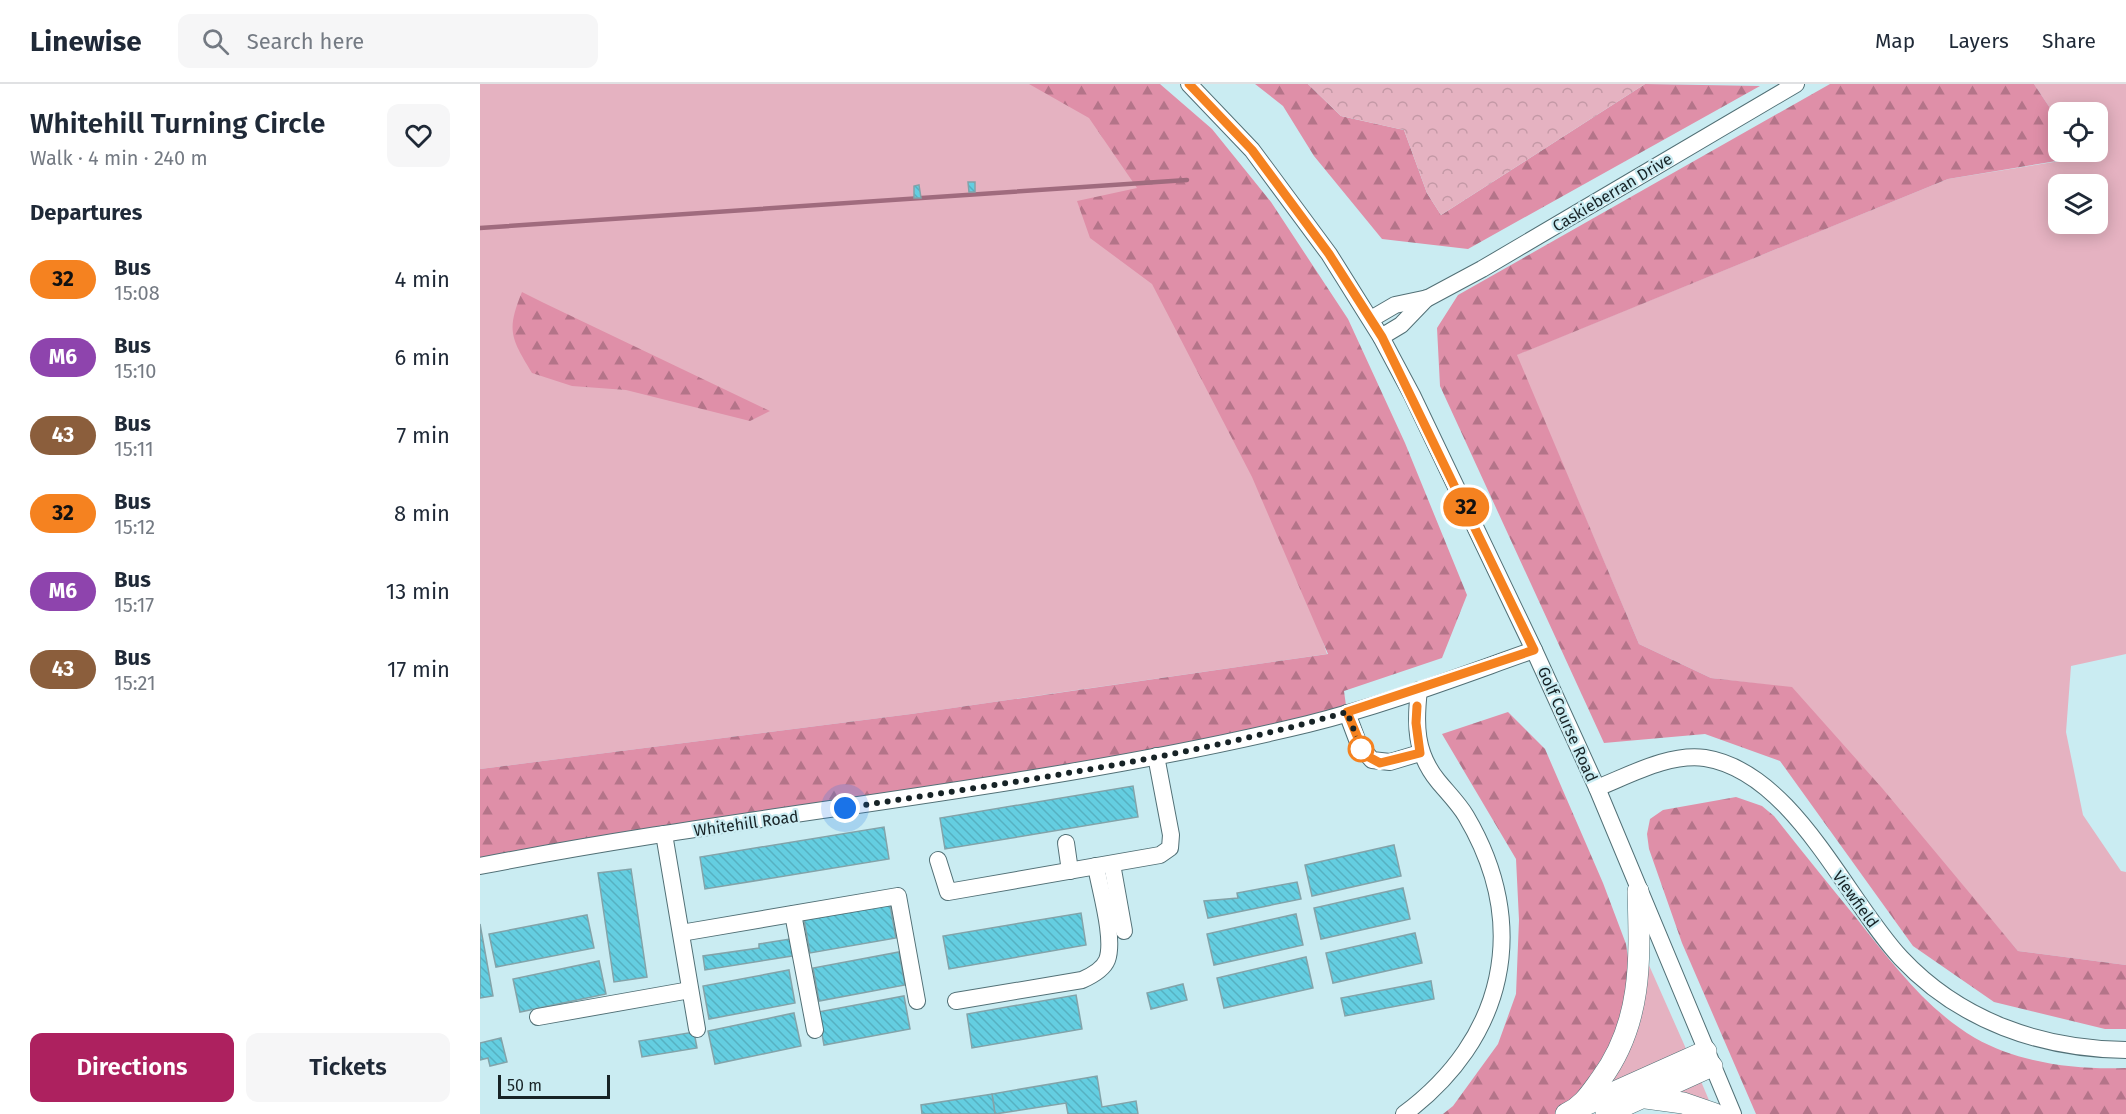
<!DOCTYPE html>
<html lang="en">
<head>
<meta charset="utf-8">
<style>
  body { margin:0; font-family:"Fira Sans",sans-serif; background:#f6f6f7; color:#1f2937; height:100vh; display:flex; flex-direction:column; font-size:22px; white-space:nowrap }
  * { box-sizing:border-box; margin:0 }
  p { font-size:20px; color:#747a83 }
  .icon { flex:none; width:33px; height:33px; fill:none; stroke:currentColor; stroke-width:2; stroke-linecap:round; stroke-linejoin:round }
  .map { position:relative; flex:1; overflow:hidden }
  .side { display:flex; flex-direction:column; background:#fff; width:480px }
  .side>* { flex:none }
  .badge { padding:0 12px; border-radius:20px; font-size:21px; line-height:39px }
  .controls { position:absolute; left:1568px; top:18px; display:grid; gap:12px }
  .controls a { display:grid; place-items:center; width:60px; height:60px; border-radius:12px; background:#fff; box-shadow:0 3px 15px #0003; font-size:30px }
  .scale { position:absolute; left:18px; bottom:15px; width:112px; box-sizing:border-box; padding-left:6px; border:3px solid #172326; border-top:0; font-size:16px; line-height:21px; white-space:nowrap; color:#172326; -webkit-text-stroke:4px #caecf2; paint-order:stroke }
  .you { position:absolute; width:30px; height:30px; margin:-15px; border:4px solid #fff; border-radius:50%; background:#1a73e8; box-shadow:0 0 0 9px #1a73e833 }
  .map>.badge { position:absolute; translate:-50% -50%; box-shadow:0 0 0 3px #fff }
  h2 { padding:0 30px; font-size:22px; line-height:54px }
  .round { display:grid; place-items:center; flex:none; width:63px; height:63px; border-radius:12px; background:#f6f6f7 }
  .summary { display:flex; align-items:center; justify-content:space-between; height:102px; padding:0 30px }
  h1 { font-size:28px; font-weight:600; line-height:45px }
  .button { display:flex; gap:12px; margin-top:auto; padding:12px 30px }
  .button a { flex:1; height:69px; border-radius:12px; background:#ad215f; color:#fff; font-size:24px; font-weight:600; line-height:69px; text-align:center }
  .button a+a { background:#f6f6f7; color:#1f2937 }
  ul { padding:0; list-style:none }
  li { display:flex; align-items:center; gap:18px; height:78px; padding:0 30px }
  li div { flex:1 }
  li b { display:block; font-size:22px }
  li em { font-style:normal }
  li .badge { min-width:66px; font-weight:700; text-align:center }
  header { display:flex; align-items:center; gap:36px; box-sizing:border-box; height:84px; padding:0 30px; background:#fff; border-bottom:2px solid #e0e1e3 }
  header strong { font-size:28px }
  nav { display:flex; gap:33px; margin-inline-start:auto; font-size:21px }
  .search { width:420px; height:54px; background:#f6f6f7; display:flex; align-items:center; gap:15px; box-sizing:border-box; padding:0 21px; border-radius:12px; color:#747a83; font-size:22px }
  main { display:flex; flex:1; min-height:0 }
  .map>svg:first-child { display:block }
  .grass { fill:#e5b2c1; fill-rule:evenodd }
  .forest { fill:url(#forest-firs) }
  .park { fill:url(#park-crowns) }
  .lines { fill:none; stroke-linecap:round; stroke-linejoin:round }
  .stream { stroke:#a06b7e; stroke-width:4.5 }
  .building { fill:url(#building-back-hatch); stroke:#83a3a9; stroke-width:1.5 }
  .minor-casing { stroke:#527076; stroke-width:18 }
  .major-casing { stroke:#527076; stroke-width:22 }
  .minor { stroke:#fff; stroke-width:16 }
  .major { stroke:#fff; stroke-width:21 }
  .line-casing { stroke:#fff; stroke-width:14 }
  .line { stroke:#f58220; stroke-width:9 }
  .walk { stroke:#172326; stroke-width:6; stroke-dasharray:0 10.8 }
  .stop-dot { fill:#fff; stroke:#f58220; stroke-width:3 }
  .labels { text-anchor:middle; stroke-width:4.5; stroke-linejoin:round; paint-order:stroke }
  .street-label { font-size:16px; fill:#172326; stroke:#caecf2 }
</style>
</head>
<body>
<header>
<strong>Linewise</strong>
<div class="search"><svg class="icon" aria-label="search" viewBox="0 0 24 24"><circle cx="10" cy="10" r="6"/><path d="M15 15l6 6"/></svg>Search here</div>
<nav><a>Map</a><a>Layers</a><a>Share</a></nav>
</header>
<main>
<section class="side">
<div class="summary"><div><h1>Whitehill Turning Circle</h1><p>Walk · 4 min · 240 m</p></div><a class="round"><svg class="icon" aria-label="heart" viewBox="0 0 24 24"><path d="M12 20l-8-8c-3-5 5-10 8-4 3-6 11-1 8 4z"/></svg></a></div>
<h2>Departures</h2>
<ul>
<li><span class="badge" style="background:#f58220;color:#111">32</span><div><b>Bus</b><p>15:08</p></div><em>4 min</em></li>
<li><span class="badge" style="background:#8e44ad;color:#fff">M6</span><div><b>Bus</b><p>15:10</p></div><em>6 min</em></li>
<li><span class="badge" style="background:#8b5e3c;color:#fff">43</span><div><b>Bus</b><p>15:11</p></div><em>7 min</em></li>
<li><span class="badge" style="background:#f58220;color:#111">32</span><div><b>Bus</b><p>15:12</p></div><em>8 min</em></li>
<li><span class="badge" style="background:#8e44ad;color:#fff">M6</span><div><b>Bus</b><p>15:17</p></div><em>13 min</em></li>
<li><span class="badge" style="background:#8b5e3c;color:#fff">43</span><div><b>Bus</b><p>15:21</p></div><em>17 min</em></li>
</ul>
<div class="button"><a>Directions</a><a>Tickets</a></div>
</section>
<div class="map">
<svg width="1646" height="1030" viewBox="0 0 1646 1030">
  <defs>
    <pattern id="forest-firs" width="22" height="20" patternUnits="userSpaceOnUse" patternTransform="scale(1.5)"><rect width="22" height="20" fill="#df8fa8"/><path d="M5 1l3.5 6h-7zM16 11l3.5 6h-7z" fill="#b47489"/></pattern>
    <pattern id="park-crowns" width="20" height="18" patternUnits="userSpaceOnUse" patternTransform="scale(1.5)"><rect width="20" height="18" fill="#e5b2c1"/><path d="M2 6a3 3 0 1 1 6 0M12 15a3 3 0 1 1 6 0" fill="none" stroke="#c499a6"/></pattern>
    <pattern id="building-back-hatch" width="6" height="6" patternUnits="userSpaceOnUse" patternTransform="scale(1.5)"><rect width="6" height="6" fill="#64cee1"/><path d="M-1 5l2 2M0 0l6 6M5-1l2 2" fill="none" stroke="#56b1c1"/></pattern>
  </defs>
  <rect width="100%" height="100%" fill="#caecf2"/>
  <g class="grass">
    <polygon points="0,0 593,0 624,29 773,346 847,570 431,630 0,685"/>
    <path d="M1554,0H1646V570L1591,582L1586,648L1603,731L1641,787L1646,788V881L1538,867L1312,604L1231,594L1159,560L1036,271L1468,95L1624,70L1617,64V28H1578V36ZM1578,100H1617V140H1578Z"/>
    <polygon points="1168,879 1207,967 1129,1002 1144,977 1160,939"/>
    <polygon points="1220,995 1231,1021 1196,1009"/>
  </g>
  <g class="forest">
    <polygon points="549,0 680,0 732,45 791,118 868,235 925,359 987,511 962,574 864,607 867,629 829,639 0,782 0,685 431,630 848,570 772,393 672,200 610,154 597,117 657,104 609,34"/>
    <polygon points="775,0 828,0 861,32 924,46 947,109 961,131 1165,0 1280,2 988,165 902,155 834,72 803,22"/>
    <polygon points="1350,0 1554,0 1578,36 1578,68 1617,68 1617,64 1625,69 1468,95 1037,271 1159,560 1231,594 1312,603 1402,704 1538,867 1646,881 1646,945 1625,945 1514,918 1433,862 1300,677 1225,650 1124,659 960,302 957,244 978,211"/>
    <path d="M42,208L64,219L290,327L270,337L146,306L92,302L52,289C31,254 26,247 42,208Z"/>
    <polygon points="1028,628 1065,665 1123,799 1146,860 1155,923 1086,1030 963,1030 973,1022 1018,960 1036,910 1039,836 1036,775 962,650"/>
    <path d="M1256,713L1282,722L1294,732C1321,766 1349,801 1377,835C1412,879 1446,925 1495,954C1539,979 1596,986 1646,984V1030H1276L1202,859L1169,765L1167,750L1170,735L1183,726Z"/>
  </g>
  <polygon class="park" points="828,0 1165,0 961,131 947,109 924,46 861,32"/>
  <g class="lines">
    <polyline class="stream" points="0,144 707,96"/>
  </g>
  <g class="building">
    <polygon points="488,98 495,98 495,108 489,108"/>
    <polygon points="439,101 441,114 434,114 434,102"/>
    <polygon points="653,702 658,733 465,765 460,734"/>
    <polygon points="404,743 409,775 225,805 220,773"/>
    <polygon points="914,761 921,792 832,812 825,781"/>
    <polygon points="151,785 167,893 134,898 118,789"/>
    <polygon points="817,798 821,815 728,834 724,817 758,814 757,809"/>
    <polygon points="923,804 930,835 841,855 834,824"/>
    <polygon points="410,821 416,854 330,869 324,836"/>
    <polygon points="601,829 606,861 469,885 463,852"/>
    <polygon points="816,830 823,861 734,881 727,850"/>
    <polygon points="107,831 114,864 16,883 9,850"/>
    <polygon points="0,840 13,912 0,914"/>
    <polygon points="935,849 942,879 853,899 846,869"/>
    <polygon points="316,854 318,871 225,886 223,872 279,864 279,860"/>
    <polygon points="419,868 425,901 339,917 333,884"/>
    <polygon points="826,873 833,904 744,924 737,894"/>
    <polygon points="119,877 126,910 40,928 33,895"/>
    <polygon points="309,886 315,919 229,935 223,902"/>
    <polygon points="951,897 954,915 865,932 861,914"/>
    <polygon points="703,900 707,916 671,925 667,909"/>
    <polygon points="596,911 602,945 492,964 487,930"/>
    <polygon points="424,912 430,945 344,961 338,928"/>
    <polygon points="314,929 321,962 235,980 228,947"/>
    <polygon points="214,948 217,964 162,973 159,957"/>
    <polygon points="21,954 27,978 10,982 8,974 0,976 0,959"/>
    <polygon points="617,992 622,1023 656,1017 658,1030 588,1030 586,1019 515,1030 512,1010"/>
    <polygon points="512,1010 515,1030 442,1030 441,1021"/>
  </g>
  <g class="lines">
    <g class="minor-casing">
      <g id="minor">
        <polyline points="709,0 772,66 849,170 901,253 932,311 1054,566 1117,704 1253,1030"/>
        <polyline points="891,235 915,221 948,214 1002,185 1316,0"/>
        <polyline points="901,253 921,241 947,214"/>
        <polyline points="867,629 879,661 892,676 910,678 940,669"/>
        <path d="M1117,704C1150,691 1189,669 1225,674C1313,688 1365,814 1421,874C1480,937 1561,965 1646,966"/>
        <polyline points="184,750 217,945"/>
        <polyline points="586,759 590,787"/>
        <polyline points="458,776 468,808 680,771 690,764 691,751 676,672"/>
        <polyline points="632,780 644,847"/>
        <path d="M0,782C275,728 555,706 828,640C905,621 980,592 1054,566"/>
        <polyline points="313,830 335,946"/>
        <polyline points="201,849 418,812 437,917"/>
        <path d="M476,917L602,896C611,892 623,886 627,876C635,855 620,806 616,782"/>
        <polyline points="58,933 210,906"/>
        <path d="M924,1030C1025,955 1051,842 986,732C979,720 967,708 958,697C935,669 935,640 939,606"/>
      </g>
    </g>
    <g class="major-casing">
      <g id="major">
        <polyline points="1166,1014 1203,1019 1235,1030"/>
        <polyline points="1101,1023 1226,967"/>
        <path d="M1086,1030C1103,1022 1110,1010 1121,995C1163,938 1160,874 1158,807"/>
        <polyline points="1126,1030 1232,982"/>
      </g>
    </g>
    <use href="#minor" class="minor"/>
    <use href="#major" class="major"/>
  </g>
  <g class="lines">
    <g class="line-casing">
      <polyline id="line" points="709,0 772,66 849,170 902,253 1054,566 867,628 885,671 900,679 940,669 936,639 937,622"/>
    </g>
    <use href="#line" class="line"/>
    <path class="walk" d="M365,724C533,698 704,675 867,628L881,665"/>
  </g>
  <circle class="stop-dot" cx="881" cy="665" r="12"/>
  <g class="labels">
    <g class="street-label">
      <text transform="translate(1132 108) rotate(-31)" y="6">Caskieberran Drive</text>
      <text transform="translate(1088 640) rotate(66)" y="6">Golf Course Road</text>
      <text transform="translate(266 739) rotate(-8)" y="6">Whitehill Road</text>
      <text transform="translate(1376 815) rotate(54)" y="6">Viewfield</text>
    </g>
  </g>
</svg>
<div class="controls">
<a><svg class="icon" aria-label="locate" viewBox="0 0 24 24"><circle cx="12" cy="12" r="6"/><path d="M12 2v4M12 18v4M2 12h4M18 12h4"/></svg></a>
<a><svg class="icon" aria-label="layers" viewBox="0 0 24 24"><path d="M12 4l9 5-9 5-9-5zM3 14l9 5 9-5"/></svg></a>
</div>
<div class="scale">50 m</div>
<div class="you" style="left:365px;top:724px"></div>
<b class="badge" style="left:986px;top:423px;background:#f58220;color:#111">32</b>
</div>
</main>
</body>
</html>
